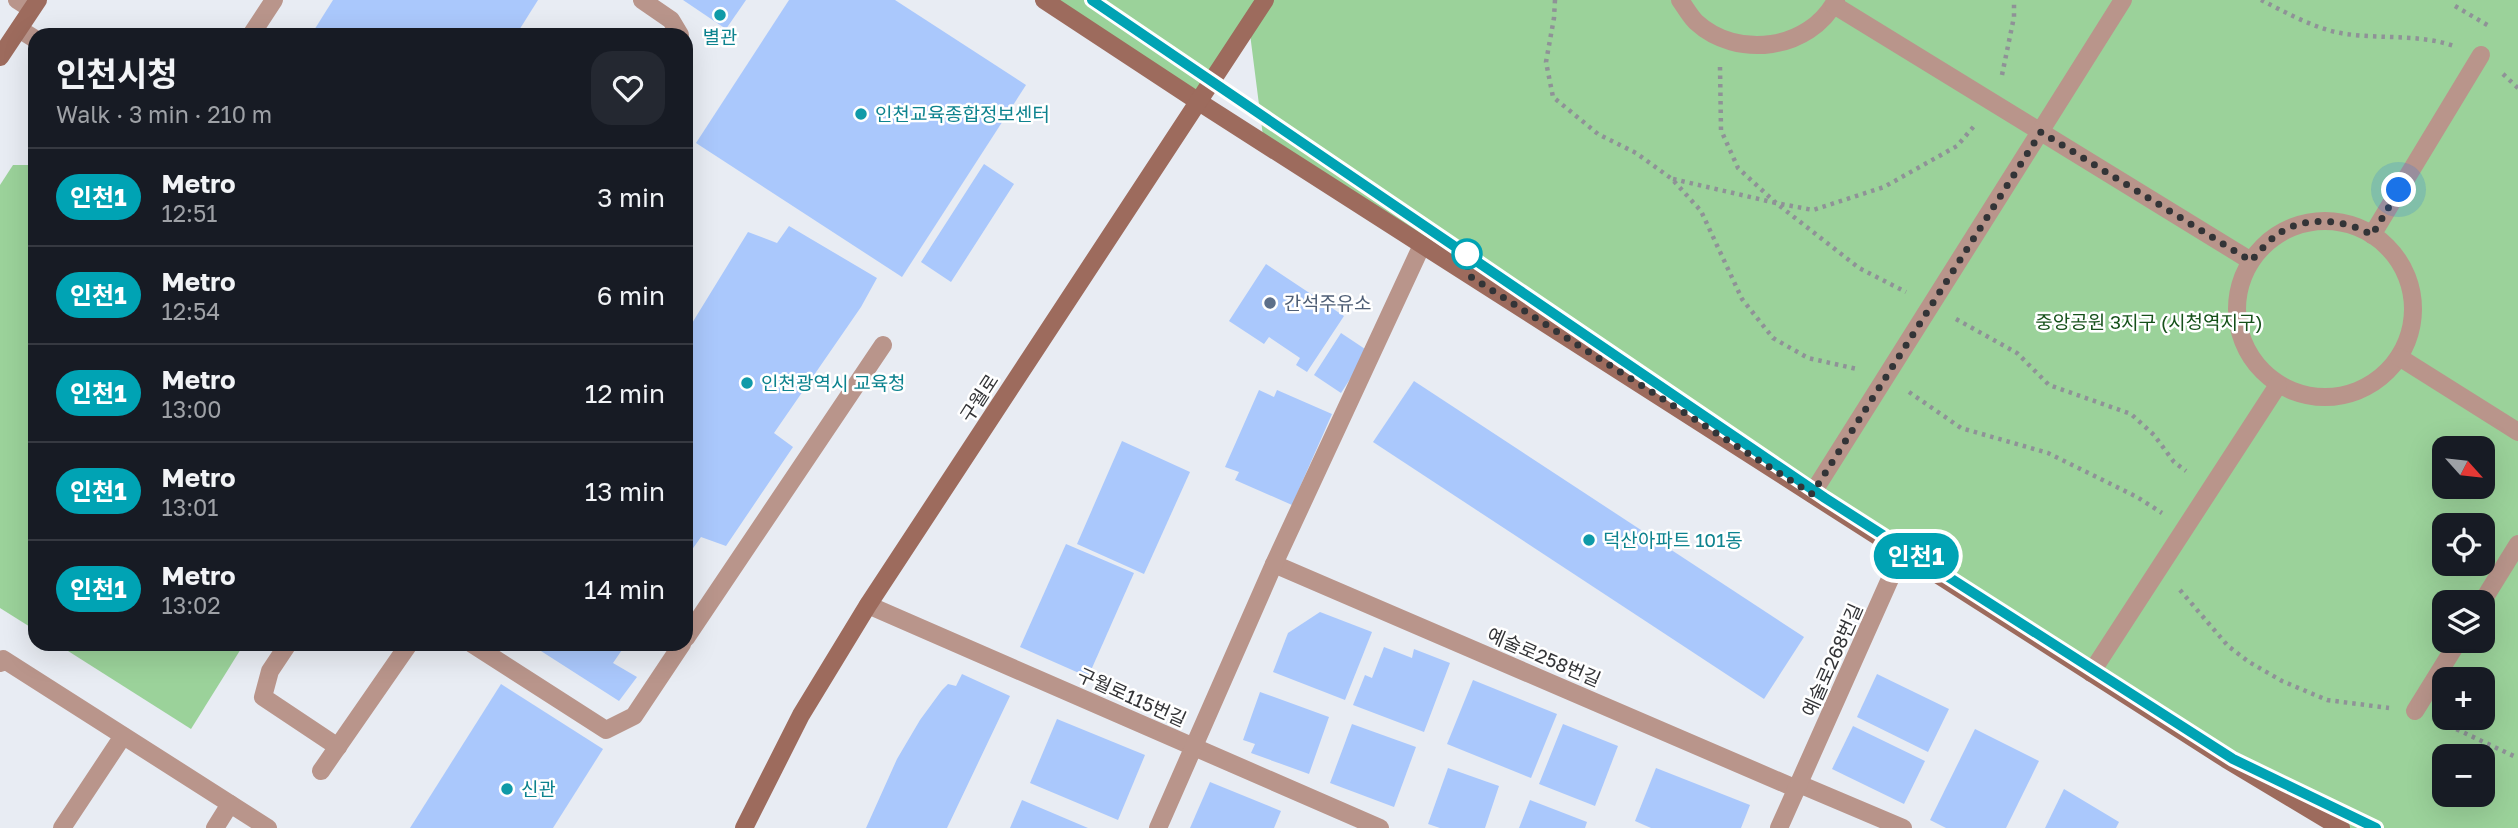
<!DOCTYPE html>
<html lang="en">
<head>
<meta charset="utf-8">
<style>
  body { margin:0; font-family:"Golos Text","Noto Sans KR",sans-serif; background:#242831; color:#f1f3f6; height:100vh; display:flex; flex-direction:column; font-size:26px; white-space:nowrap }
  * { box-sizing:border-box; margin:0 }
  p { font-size:23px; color:#9ea1a6 }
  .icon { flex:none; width:38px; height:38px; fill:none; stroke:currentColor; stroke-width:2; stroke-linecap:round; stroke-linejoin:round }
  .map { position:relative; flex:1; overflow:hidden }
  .side { position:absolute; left:28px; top:28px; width:665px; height:623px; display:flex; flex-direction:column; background:#171b24; border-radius:21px; box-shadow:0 7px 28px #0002 }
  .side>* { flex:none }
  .badge { padding:0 14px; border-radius:23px; font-size:24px; line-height:46px }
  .needle { width:46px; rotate:117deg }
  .tools { position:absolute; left:2432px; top:436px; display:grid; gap:14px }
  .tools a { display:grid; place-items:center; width:63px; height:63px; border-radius:14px; background:#171b24; box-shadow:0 7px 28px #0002; font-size:35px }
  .you { position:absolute; width:35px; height:35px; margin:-18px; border:5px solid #fff; border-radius:50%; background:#1a73e8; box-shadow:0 0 0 10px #1a73e833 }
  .map>.badge { position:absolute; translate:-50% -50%; box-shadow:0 0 0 4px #fff }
  .round { display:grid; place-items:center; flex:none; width:74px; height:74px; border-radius:21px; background:#242831 }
  .overview { display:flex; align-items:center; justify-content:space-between; height:119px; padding:0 28px }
  h1 { font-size:33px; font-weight:700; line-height:52px }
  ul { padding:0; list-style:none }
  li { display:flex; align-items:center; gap:21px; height:98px; padding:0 28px; border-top:2px solid #363941 }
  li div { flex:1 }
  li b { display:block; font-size:26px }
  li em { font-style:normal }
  li .badge { min-width:77px; font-weight:700; text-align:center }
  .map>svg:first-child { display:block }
  .green { fill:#9bd29a; fill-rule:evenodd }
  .building { fill:#aac8fc }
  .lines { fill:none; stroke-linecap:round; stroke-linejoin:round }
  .path { stroke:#8f9297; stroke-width:4.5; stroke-dasharray:3.5 5; stroke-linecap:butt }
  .lane { stroke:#b9958b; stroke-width:18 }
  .street { stroke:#b9958b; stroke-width:18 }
  .secondary { stroke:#9d6b5d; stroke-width:18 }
  .line-casing { stroke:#fff; stroke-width:16 }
  .line { stroke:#00a3b4; stroke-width:10 }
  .walk { stroke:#333437; stroke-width:7; stroke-dasharray:0 12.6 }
  .culture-dot { fill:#0f9aa8; stroke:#fff; stroke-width:2.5 }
  .stop-dot { fill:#fff; stroke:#00a3b4; stroke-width:3.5 }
  .service-dot { fill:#5c6f8a; stroke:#fff; stroke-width:2.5 }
  .labels { text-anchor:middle; stroke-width:5; stroke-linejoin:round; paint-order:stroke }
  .culture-label { font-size:19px; fill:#0d838f; stroke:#fff; text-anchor:start }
  .service-label { font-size:19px; fill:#4e5e75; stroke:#fff; text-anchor:start }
  .park-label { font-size:19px; fill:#16511a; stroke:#fff }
  .street-label { font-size:19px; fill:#333437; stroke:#fff }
</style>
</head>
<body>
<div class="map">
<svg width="2518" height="828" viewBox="0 0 2518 828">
  <rect width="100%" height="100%" fill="#e8ecf3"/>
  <g class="green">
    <path d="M1044,0H2518V828H2345L1264,144L1249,26L1199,102ZM2445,448H2483V486H2445ZM2445,525H2483V564H2445ZM2445,602H2483V640H2445ZM2445,679H2483V718H2445ZM2445,756H2483V794H2445Z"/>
    <polygon points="13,165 35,165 35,630 0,608 0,185"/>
    <polygon points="57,644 244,644 191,729"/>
  </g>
  <g class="building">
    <polygon points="333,0 538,0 516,35 311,35"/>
    <polygon points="683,0 746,0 726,29"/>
    <polygon points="789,0 895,0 1026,85 902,277 696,143"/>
    <polygon points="984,164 1014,184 951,282 921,262"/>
    <polygon points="789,226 877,278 861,307 774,433 793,447 726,546 701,537 686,558 686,333 748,232 777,243"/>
    <polygon points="1266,264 1344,316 1307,372 1296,365 1300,358 1269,337 1264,344 1229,321"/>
    <polygon points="1341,333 1368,351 1341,393 1314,375"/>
    <polygon points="1414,381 1804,637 1764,699 1373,442"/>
    <polygon points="1259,390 1274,397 1277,390 1332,414 1292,505 1235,480 1239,472 1225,467"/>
    <polygon points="1122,441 1190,472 1144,574 1077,544"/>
    <polygon points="1066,544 1134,573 1088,677 1020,647"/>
    <polygon points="1320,612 1372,632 1345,700 1273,672 1288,633"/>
    <polygon points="530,644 626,644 613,663 637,677 619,701"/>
    <polygon points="1384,647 1412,658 1414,649 1450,663 1424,732 1353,705 1365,675 1372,678"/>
    <polygon points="962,674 1010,696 947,828 866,828 897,759 920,720 942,690 948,684 956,686"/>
    <polygon points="1877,674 1949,709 1928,752 1857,717"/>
    <polygon points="1473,680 1557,714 1531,778 1447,744"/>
    <polygon points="501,684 603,749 553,828 410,828"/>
    <polygon points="1260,692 1329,717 1309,774 1251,753 1255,744 1243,740"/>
    <polygon points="1057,719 1145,755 1118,820 1030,783"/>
    <polygon points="1352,724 1416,747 1394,807 1330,783"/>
    <polygon points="1563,724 1618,746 1595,806 1539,784"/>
    <polygon points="1853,726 1925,761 1904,804 1832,769"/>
    <polygon points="1975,729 2039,761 2006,828 1946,828 1930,820"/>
    <polygon points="1448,768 1499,786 1485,828 1440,828 1428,824"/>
    <polygon points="1656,768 1750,805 1741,828 1651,828 1635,821"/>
    <polygon points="1210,782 1281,811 1274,828 1190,828"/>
    <polygon points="2064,789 2119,822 2116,828 2045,828"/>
    <polygon points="1022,800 1088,828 1010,828"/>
    <polygon points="1530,800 1587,822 1585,828 1519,828"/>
  </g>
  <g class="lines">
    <g class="path">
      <polyline points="1555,0 1554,18 1546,62 1553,97 1598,134 1636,153 1672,179 1701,211 1742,299 1773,338 1808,358 1857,369"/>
      <path d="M2261,0C2287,13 2317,30 2346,34C2382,39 2420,34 2454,46"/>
      <polyline points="2455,6 2489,26"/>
      <polyline points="1720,67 1721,130 1738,168 1776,203 1813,210 1884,187 1957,146 1975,125"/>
      <polyline points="2503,74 2518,88"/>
      <polyline points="2002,75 2014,17 2014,0"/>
      <polyline points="1673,179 1776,203 1859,268 1906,292"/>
      <polyline points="1956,319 2017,353 2049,385 2131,414 2154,435 2174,462 2186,471"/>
      <polyline points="1909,392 1961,428 2048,453 2137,497 2162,513"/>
      <polyline points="2180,590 2228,646 2249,662 2282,681 2327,700 2389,708"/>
      <polyline points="2441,722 2518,758"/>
    </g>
    <g class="lane">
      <polyline points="17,0 31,9"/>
      <polyline points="642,0 671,20 680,35"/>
      <polyline points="19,29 35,39"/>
      <polyline points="251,35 274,0"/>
      <polyline points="1274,564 1797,789"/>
      <polyline points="868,605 1380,828"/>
      <polyline points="686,638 883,345"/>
      <polyline points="288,644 270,671 263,697 338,747"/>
      <polyline points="472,644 606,730 634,716 682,644"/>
      <polyline points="0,663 3,659 268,828"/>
      <polyline points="321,771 409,644"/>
      <polyline points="1799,784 1903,828"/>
      <polyline points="62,828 123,736"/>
      <polyline points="215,828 230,804"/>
      <polyline points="1158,828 1274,564 1422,245"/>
      <polyline points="1779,828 1902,552"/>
    </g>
    <g class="street">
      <path d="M1680,0C1685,7 1690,16 1696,22C1737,60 1810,50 1836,0"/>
      <polyline points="1834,5 2251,261"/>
      <circle cx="2325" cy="309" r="88"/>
      <polyline points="2372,235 2481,55"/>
      <polyline points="2399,357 2518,432"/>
      <polyline points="1812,494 2123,0"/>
      <polyline points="2482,602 2518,544"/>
      <polyline points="2091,673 2278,385"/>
      <polyline points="2415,711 2459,640"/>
    </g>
    <g class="secondary">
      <polyline points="1044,0 1199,102 2226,759 2341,828"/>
      <polyline points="0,57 38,0"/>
      <polyline points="744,828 801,715 868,605 1265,0"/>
    </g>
  </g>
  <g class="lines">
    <g class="line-casing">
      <polyline id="line" points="1092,0 1825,498 2233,759 2376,828"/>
    </g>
    <use href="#line" class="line"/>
    <path class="walk" d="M1467,254L1468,275L1812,494L2041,132L2251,261C2258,253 2266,244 2274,237C2301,215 2343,218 2372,235L2399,190"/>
  </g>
  <g class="culture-dot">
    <circle cx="720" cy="15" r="7"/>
    <circle cx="861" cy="114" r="7"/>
    <circle cx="747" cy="383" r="7"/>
    <circle cx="1589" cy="540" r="7"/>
    <circle cx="507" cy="789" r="7"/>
  </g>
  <circle class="stop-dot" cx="1467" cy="254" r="14"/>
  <circle class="service-dot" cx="1270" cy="303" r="7"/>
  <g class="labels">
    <g class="culture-label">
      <text x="720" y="44" text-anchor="middle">별관</text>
      <text x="875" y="121">인천교육종합정보센터</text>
      <text x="761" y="390">인천광역시 교육청</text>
      <text x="1603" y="547">덕산아파트 101동</text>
      <text x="521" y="796">신관</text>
    </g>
    <g class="service-label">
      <text x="1284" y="310">간석주유소</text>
    </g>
    <g class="park-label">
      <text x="2149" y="329">중앙공원 3지구 (시청역지구)</text>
    </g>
    <g class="street-label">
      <text transform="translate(979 398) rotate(-57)" y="7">구월로</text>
      <text transform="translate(1544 657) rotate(23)" y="7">예술로258번길</text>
      <text transform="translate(1832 660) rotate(-66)" y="7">예술로268번길</text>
      <text transform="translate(1132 697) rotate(24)" y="7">구월로115번길</text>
    </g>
  </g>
</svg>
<div class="tools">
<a><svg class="needle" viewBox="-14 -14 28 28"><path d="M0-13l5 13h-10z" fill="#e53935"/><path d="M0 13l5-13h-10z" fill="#9ea1a6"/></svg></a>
<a><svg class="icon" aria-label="locate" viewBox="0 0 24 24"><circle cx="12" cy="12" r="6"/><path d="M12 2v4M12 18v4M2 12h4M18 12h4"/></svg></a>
<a><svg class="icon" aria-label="layers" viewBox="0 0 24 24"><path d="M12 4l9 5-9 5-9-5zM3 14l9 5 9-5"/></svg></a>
<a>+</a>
<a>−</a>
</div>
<div class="you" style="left:2399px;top:190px"></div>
<b class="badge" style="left:1916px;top:556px;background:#00a3b4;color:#fff">인천1</b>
<section class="side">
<div class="overview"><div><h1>인천시청</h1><p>Walk · 3 min · 210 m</p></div><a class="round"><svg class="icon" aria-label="heart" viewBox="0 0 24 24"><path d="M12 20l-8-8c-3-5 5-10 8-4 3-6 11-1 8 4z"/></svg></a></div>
<ul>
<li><span class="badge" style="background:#00a3b4;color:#fff">인천1</span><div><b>Metro</b><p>12:51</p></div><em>3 min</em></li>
<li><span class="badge" style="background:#00a3b4;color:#fff">인천1</span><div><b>Metro</b><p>12:54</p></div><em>6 min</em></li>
<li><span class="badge" style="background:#00a3b4;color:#fff">인천1</span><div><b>Metro</b><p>13:00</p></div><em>12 min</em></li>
<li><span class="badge" style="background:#00a3b4;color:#fff">인천1</span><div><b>Metro</b><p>13:01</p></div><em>13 min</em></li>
<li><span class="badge" style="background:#00a3b4;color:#fff">인천1</span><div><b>Metro</b><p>13:02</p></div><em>14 min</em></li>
</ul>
</section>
</div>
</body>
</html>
